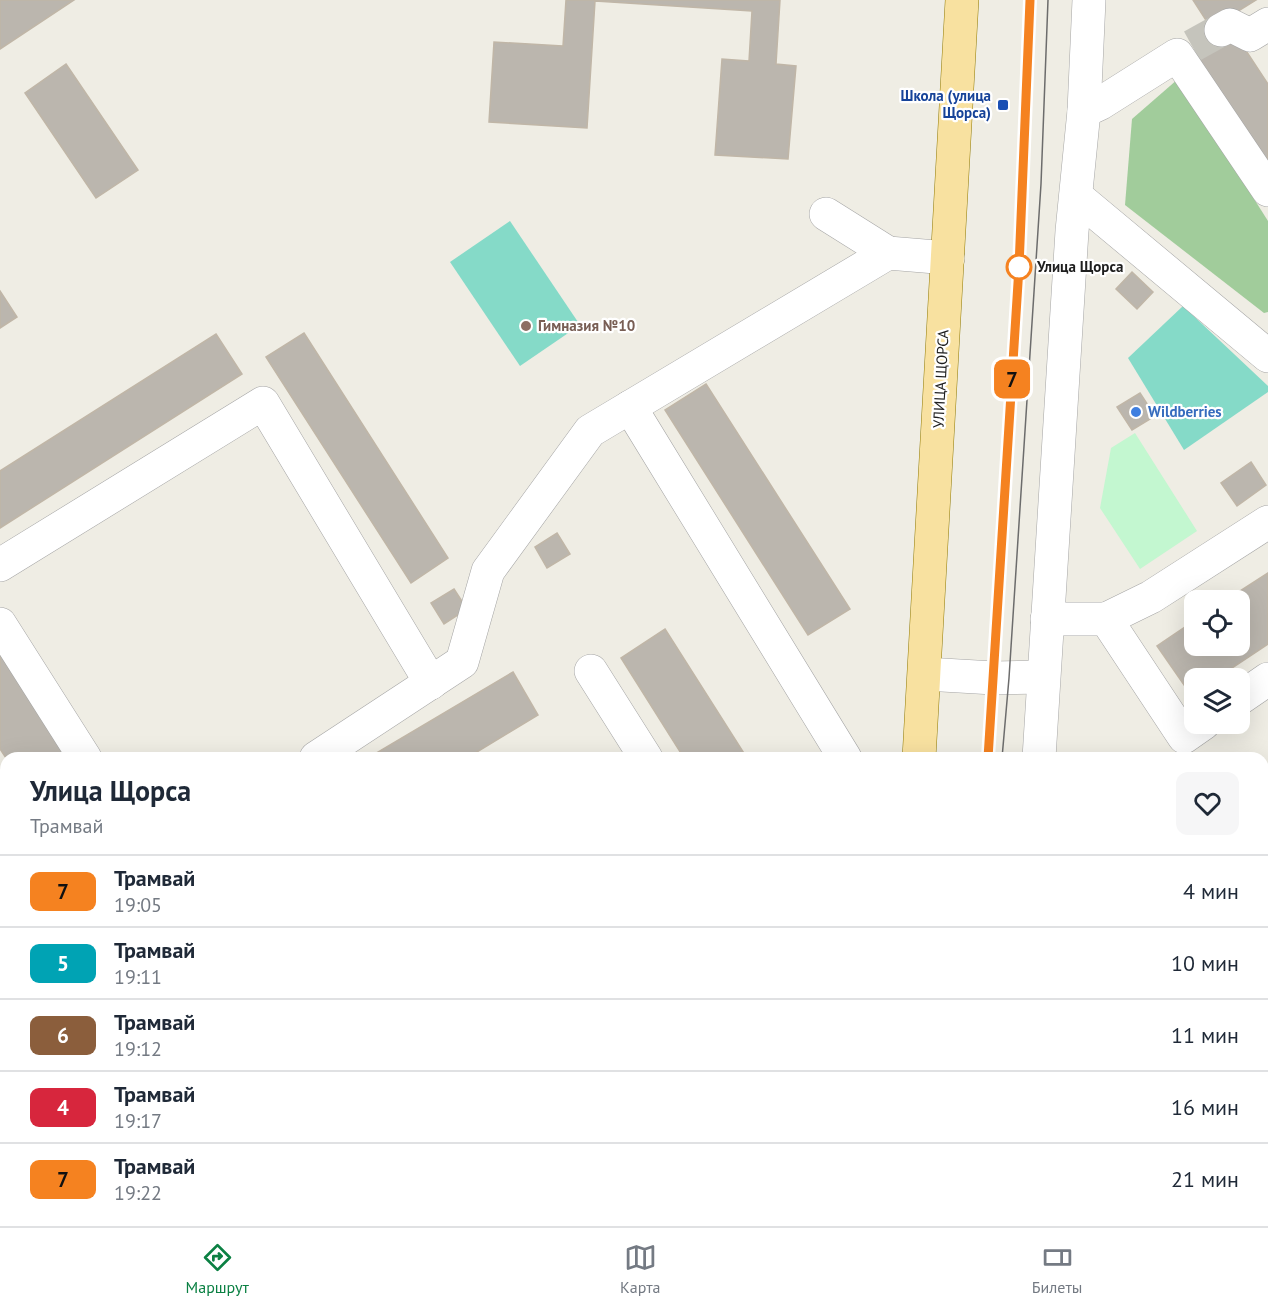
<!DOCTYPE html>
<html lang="ru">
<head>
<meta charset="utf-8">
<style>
  body { margin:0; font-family:"PT Sans",sans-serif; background:#f6f6f7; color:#1f2937; height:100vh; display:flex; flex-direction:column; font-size:22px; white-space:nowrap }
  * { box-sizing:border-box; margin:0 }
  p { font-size:20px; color:#747a83 }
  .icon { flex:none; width:33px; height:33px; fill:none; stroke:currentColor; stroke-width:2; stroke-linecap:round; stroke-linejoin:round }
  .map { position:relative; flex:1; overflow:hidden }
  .side { position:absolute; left:0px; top:752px; width:1269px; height:476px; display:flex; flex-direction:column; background:#fff; border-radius:18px 18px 0 0; box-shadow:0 6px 24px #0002 }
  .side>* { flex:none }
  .badge { padding:0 12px; border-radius:9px; font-size:21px; line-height:39px }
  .fabs { position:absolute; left:1184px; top:590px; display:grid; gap:12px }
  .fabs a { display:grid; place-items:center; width:66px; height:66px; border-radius:12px; background:#fff; box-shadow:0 6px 24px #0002; font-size:30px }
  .map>.badge { position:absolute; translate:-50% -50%; box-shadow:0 0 0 3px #fff }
  .round { display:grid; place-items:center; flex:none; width:63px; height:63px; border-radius:12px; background:#f6f6f7 }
  .summary { display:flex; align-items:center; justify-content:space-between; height:102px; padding:0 30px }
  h1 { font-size:28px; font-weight:800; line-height:45px }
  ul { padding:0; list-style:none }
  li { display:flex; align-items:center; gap:18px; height:72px; padding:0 30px; border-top:2px solid #e0e1e3 }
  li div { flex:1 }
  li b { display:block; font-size:22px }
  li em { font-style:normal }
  li .badge { min-width:66px; font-weight:700; text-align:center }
  .tabs { display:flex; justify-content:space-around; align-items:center; height:84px; border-top:2px solid #e0e1e3; background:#fff; font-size:16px; color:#747a83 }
  .tabs a { display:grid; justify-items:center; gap:3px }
  .tabs .selected { color:#0b8043 }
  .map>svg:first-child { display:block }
  .forest { fill:#a1cc9b }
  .park { fill:#c3f7d0 }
  .pitch { fill:#85dac8 }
  .building { fill:#bbb6ae; stroke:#c0b6a7; stroke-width:1.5 }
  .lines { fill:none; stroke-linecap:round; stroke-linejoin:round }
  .minor-tunnel { stroke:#c5c4bc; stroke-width:33; stroke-dasharray:33 16; stroke-linecap:butt }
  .minor-casing { stroke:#a5a5a5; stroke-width:34 }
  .major-casing { stroke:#917b06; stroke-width:34 }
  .minor { stroke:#fff; stroke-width:33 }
  .major { stroke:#f8e1a0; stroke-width:33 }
  .tram { stroke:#6c6c6c; stroke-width:1.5 }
  .line-casing { stroke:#fff; stroke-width:14 }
  .line { stroke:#f58220; stroke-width:9 }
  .transit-dot { fill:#1a4fb4; stroke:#fff; stroke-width:2 }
  .stop-dot { fill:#fff; stroke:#f58220; stroke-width:3 }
  .education-dot { fill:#8d6e63; stroke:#fff; stroke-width:2 }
  .shop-dot { fill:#3f7fe0; stroke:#fff; stroke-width:2 }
  .labels { text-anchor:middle; stroke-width:4.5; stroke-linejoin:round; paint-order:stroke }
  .transit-label { font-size:15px; font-weight:bold; fill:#164399; stroke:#fff; text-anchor:end }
  .stop-label { font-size:15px; font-weight:bold; fill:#1e1e1e; stroke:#fff; text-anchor:start }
  .education-label { font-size:15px; font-weight:bold; fill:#785e54; stroke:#fff; text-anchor:start }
  .street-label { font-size:15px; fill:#1e1e1e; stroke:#fff }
  .shop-label { font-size:15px; font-weight:bold; fill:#366cbe; stroke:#fff; text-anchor:start }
</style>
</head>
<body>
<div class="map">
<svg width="1268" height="1226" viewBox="0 0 1268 1226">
  <rect width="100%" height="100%" fill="#efede4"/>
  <polygon class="forest" points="1178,79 1268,221 1268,312 1264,313 1125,205 1132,119"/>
  <polygon class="park" points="1135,433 1197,531 1140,569 1100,508 1111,448"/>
  <g class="pitch">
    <polygon points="510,221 580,325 520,366 450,262"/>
    <polygon points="1183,306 1268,386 1268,392 1184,450 1128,358"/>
  </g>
  <g class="building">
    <polygon points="0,0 74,0 0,49"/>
    <polygon points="566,0 780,0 776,64 796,66 788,159 715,155 722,59 749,61 752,11 595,1 587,128 489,122 494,42 563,46"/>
    <polygon points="1193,0 1256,0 1211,28"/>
    <polygon points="1235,34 1268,84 1268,165 1198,58"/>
    <polygon points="66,64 138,170 96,198 25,93"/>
    <polygon points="1132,272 1153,292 1137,309 1116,289"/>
    <polygon points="0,291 17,317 0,328"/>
    <polygon points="304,333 448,558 411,583 266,357"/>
    <polygon points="216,334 242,374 0,528 0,471"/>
    <polygon points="706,384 850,609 808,635 665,410"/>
    <polygon points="1140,393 1155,416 1132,430 1117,407"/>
    <polygon points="1251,462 1266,485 1237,506 1221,483"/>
    <polygon points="557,533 570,554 547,568 535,547"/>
    <polygon points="1268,573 1268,644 1217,678 1194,678 1194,693 1191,695 1157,646 1194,621 1194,645 1239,645 1239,600 1226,600"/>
    <polygon points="454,589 467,609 444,624 431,603"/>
    <polygon points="665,629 747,758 684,758 621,658"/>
    <polygon points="0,648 70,758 6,758 0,749"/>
    <polygon points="513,672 538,715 467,758 368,758"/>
    <polygon points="1268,885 1268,945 1263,939 1263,889"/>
  </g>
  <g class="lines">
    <polyline class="minor-tunnel" points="1192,46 1221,30"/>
    <g class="minor-casing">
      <g id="minor">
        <polyline points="1221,30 1230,25 1250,35 1268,24"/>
        <polyline points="1084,111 1101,103 1177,55 1268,190"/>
        <polyline points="1076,196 1268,356"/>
        <polyline points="826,214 888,253"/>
        <polyline points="630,407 845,758"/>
        <polyline points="0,565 263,403 431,683"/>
        <polyline points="1047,619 1106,619 1184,737 1204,723"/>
        <polyline points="1106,619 1151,597 1268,522"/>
        <polyline points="0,624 85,758"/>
        <polyline points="591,671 646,758"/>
        <polyline points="925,674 994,678 1043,677"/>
        <polyline points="1239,699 1268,679"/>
        <polyline points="316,758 462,662 488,571 590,431 888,253 948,258"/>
        <polyline points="1039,758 1072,231 1084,111 1089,0"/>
        <polyline points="0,794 6,804"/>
        <polyline points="1263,1148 1268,1153"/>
        <polyline points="79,1226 82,1221"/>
        <polyline points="224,1226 230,1221"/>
      </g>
    </g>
    <g class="major-casing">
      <g id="major">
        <polyline points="919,758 962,0"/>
        <polyline points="0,1055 6,1061"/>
        <polyline points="166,1221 171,1226"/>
        <polyline points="712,1226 718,1221"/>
      </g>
    </g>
    <use href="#minor" class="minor"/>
    <use href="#major" class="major"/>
    <g class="tram">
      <polyline points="988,758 1019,267 1030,0"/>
      <polyline points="1002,758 1009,678 1041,184 1048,0"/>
      <polyline points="786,1226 791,1221"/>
      <polyline points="806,1226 811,1221"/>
    </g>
  </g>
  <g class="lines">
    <g class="line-casing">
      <polyline id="line" points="988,758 1019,267 1030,0"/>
    </g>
    <use href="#line" class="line"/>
  </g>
  <rect class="transit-dot" x="997" y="99" width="12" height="12" rx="3"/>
  <circle class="stop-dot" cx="1019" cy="267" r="12"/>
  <circle class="education-dot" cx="526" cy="326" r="6"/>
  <circle class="shop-dot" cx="1136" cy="412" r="6"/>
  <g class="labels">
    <g class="transit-label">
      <text x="991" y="101">Школа (улица<tspan x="991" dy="17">Щорса)</tspan></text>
    </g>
    <g class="stop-label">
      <text x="1037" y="272">Улица Щорса</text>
    </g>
    <g class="education-label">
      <text x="538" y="331">Гимназия №10</text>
    </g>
    <g class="street-label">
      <text transform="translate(941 379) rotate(-87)" y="5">УЛИЦА ЩОРСА</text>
    </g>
    <g class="shop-label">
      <text x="1148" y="417">Wildberries</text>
    </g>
  </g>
</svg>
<div class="fabs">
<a><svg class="icon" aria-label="locate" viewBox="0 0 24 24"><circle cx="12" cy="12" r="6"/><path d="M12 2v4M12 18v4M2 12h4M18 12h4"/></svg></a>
<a><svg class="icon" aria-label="layers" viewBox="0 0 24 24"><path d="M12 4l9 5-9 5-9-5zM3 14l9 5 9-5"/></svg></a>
</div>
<b class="badge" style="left:1012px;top:379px;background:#f58220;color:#111">7</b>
<section class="side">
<div class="summary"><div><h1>Улица Щорса</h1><p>Трамвай</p></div><a class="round"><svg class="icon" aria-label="heart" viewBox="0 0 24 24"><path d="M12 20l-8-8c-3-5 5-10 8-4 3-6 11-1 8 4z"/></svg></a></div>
<ul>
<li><span class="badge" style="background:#f58220;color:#111">7</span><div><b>Трамвай</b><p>19:05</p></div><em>4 мин</em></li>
<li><span class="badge" style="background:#00a3b4;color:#fff">5</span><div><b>Трамвай</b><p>19:11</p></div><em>10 мин</em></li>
<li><span class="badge" style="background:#8b5e3c;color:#fff">6</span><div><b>Трамвай</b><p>19:12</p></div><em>11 мин</em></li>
<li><span class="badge" style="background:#d7263d;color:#fff">4</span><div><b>Трамвай</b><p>19:17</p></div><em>16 мин</em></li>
<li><span class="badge" style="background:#f58220;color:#111">7</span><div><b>Трамвай</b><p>19:22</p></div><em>21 мин</em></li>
</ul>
</section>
</div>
<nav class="tabs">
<a class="selected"><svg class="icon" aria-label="directions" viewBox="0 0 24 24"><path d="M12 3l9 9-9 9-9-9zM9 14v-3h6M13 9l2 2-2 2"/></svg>Маршрут</a>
<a><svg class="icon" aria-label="map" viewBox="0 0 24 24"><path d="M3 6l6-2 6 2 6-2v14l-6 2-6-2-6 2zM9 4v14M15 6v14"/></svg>Карта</a>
<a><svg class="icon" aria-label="tickets" viewBox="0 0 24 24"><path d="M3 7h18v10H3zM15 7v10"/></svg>Билеты</a>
</nav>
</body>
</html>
